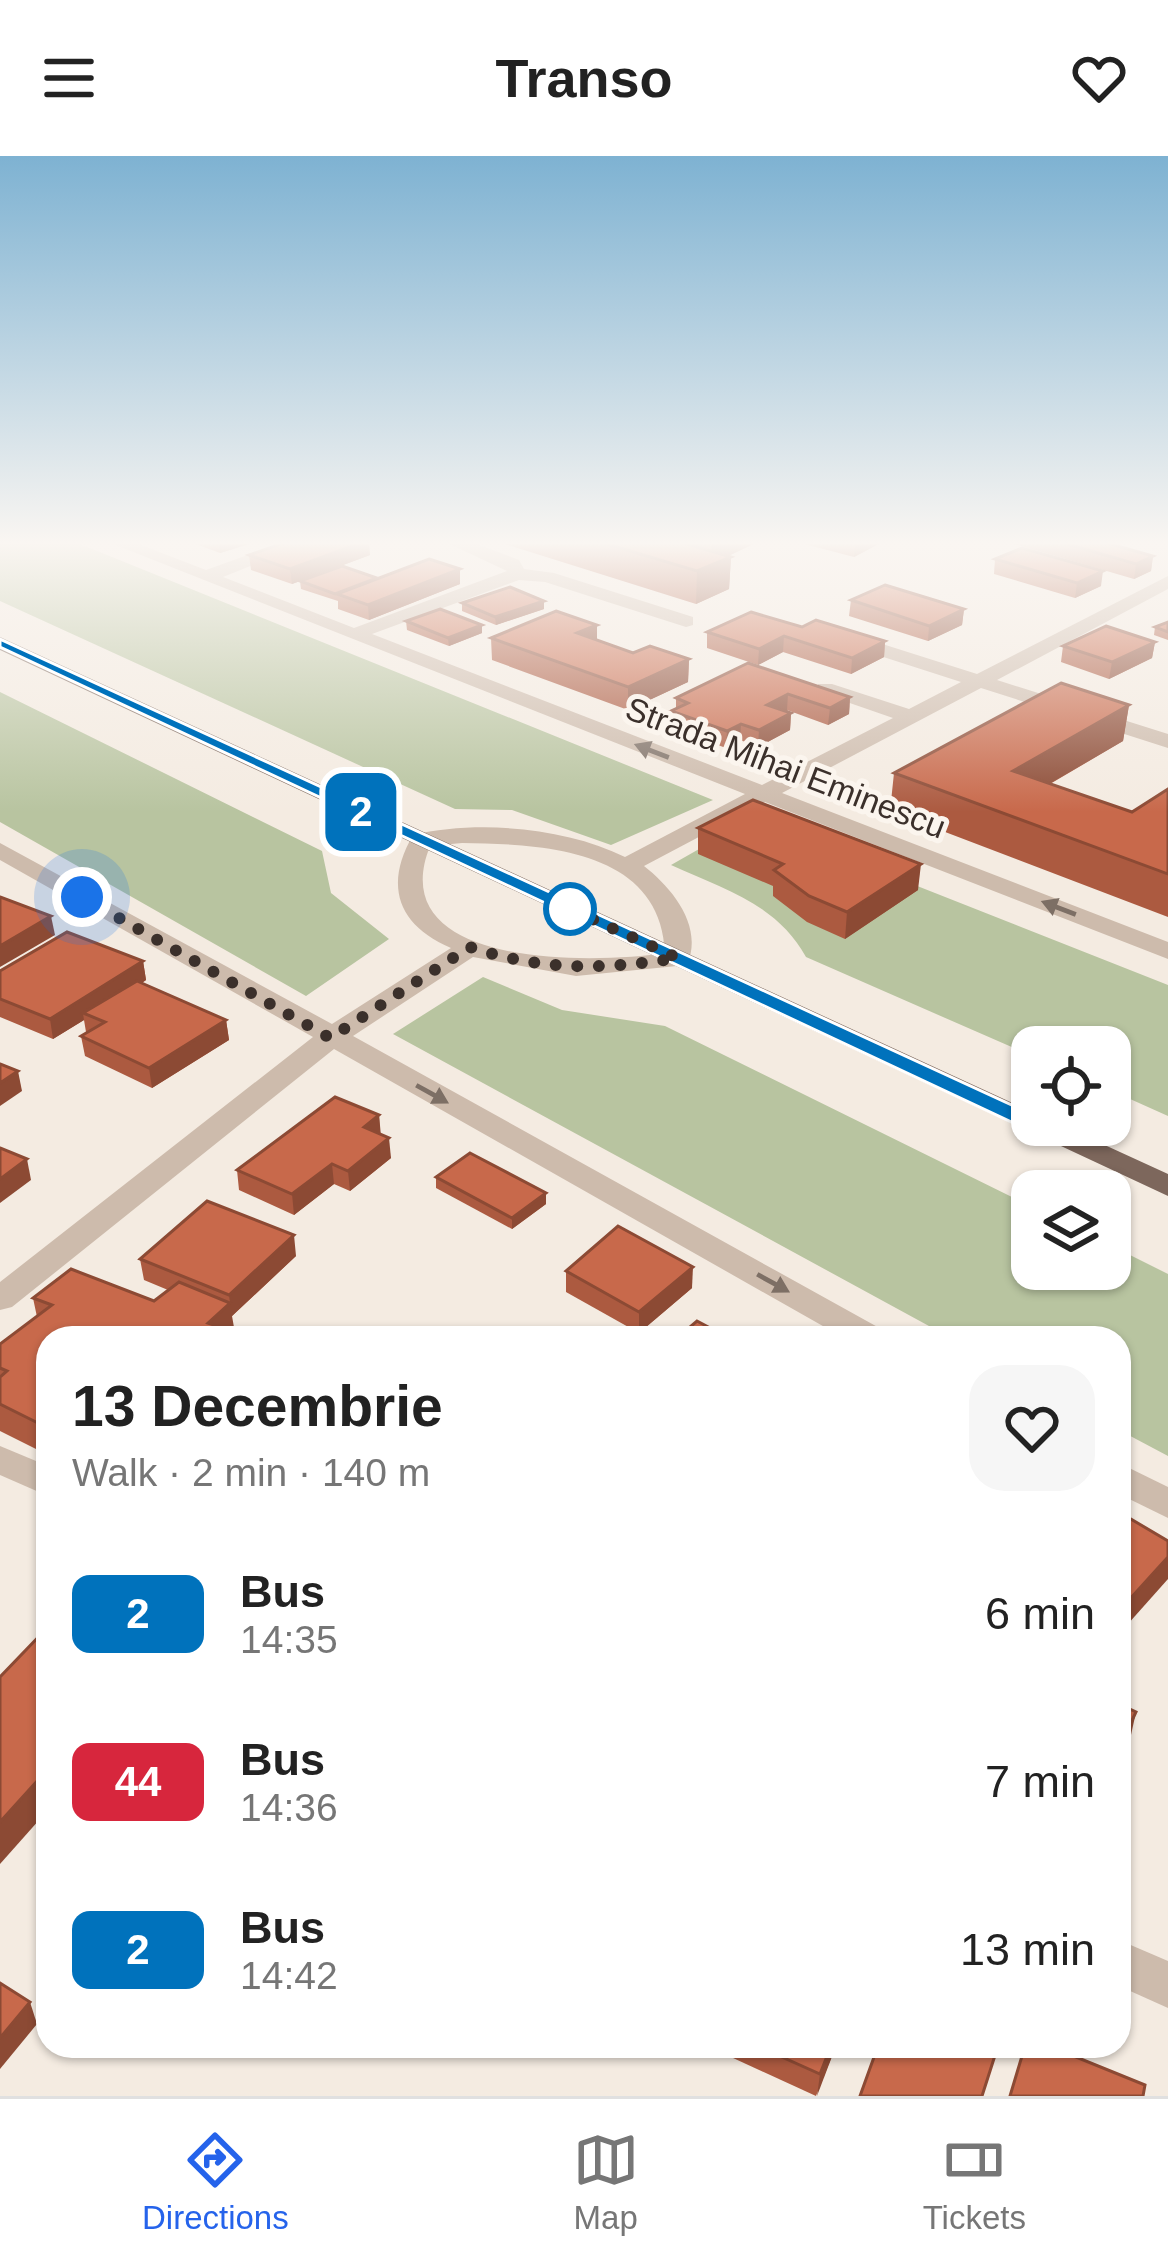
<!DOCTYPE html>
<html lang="en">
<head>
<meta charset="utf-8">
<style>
  body { margin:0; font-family:Helvetica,sans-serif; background:#f6f6f6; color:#222; height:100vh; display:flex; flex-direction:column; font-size:45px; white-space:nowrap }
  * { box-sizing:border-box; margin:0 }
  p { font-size:39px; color:#767676 }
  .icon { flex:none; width:66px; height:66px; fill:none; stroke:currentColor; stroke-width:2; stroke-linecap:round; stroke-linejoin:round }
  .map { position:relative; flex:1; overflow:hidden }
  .side { position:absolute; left:36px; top:1170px; width:1095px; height:732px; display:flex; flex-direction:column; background:#fff; border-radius:36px; box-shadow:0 3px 9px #0004 }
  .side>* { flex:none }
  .badge { padding:0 24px; border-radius:18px; font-size:42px; line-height:78px }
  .tools { position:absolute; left:1011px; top:870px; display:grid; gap:24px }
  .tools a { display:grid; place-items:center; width:120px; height:120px; border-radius:24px; background:#fff; box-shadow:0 3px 9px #0004; font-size:60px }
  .you { position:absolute; width:60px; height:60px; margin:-30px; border:9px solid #fff; border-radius:50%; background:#1a73e8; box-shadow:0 0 0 18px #1a73e833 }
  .map>.badge { position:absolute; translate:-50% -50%; box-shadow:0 0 0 6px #fff }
  .round { display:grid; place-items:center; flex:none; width:126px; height:126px; border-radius:36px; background:#f6f6f6 }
  .head { display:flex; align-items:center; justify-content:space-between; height:204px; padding:0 36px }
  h1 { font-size:57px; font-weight:800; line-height:90px }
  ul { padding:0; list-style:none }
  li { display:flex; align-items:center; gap:36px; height:168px; padding:0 36px }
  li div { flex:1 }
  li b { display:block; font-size:45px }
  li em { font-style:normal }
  li .badge { min-width:132px; font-weight:700; text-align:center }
  header { display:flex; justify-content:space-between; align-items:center; height:156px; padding:0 36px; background:#fff; font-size:54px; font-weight:800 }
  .menu { display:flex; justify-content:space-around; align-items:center; height:168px; border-top:3px solid #e0e0e0; background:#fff; font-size:33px; color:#767676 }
  .menu a { display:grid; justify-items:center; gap:6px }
  .menu .current { color:#2563eb }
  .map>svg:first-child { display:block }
  .green { fill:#b8c4a0 }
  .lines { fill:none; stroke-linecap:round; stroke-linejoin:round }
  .minor { fill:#cdbbac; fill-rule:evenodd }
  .major { fill:#7d675c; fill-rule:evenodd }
  .wall { fill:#ac5a40 }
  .shaded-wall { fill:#8c4a34 }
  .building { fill:#c8694b; stroke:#8c4a34; stroke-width:3 }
  .oneway { fill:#7d6f65 }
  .line { fill:#0072bc; stroke:#fff; stroke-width:3 }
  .walk { stroke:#3b302b; stroke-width:12; stroke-dasharray:0 21.6 }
  .stop-dot { fill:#fff; stroke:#0072bc; stroke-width:6 }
  .labels { text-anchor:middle; stroke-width:10; stroke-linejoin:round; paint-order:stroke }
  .far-street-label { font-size:33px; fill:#3b302b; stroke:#fbf5ee }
</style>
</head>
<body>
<header><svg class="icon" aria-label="menu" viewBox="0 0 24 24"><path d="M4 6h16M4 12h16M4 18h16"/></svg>Transo<svg class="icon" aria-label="heart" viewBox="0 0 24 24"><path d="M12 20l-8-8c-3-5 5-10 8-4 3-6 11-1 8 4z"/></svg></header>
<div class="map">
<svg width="1168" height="1940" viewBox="0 0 1168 1940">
  <rect width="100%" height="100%" fill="#f4ebe1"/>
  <g class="green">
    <polygon points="0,384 70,384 713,644 611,689 512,654 455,653 0,445"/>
    <polygon points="0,536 322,695 331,737 389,783 306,840 0,666"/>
    <path d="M750,664L1168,829V960L1110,934V891H1032V900L806,801C777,748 724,733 671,709Z"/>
    <polygon points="483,821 562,854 665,870 1032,1051 1032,1113 1110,1113 1110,1089 1168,1118 1168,1300 1119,1274 1119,1182 951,1182 393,878"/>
  </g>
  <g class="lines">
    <g class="minor">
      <path d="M103,384H128L206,414L289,384H315L223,421L354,472L507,415L441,384H466L519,404L524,413L554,417L693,461V469L686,471L545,426L519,424L372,478L762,629L893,562L818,536V528H832L909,553L961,526L840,487V479H854L977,518L1168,420V433L997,524L1168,578V592L981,532L782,637L1168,786V803L765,646L644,710C672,732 704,770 687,809L576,820L473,801L353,880L883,1174L888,1182H844L334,893L12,1151L0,1154V1126L313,881L0,704V687L332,868L451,792C397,769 384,729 413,679C477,664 565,671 625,701L745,638ZM462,687C543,688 661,693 665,797C593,808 381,813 430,690Z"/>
      <polygon points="0,1290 48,1310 48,1340 0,1319"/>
      <polygon points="1119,1307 1168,1331 1168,1362 1119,1338"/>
      <polygon points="1119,1784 1168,1805 1168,1852 1119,1830"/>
    </g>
    <polygon class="major" points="0,481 1032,956 1032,969 1061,969 1168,1018 1168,1040 0,494"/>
  </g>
  <g class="wall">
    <polygon points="185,384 262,384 220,397"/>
    <polygon points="492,384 762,384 728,400 731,401 729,433 696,448"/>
    <polygon points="789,384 886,384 854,401"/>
    <polygon points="1001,384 1097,384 1153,400 1151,415 1134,423"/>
    <polygon points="249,399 370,399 292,428 251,414"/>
    <polygon points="995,403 1101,430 1075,442 994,418"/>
    <polygon points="377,423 460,428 369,464 338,453 338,445 301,433 300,425"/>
    <polygon points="851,444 964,453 962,469 928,485 849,460"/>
    <polygon points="544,445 544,453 496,469 462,455 462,447"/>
    <polygon points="406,465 482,469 482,477 449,490 407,474"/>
    <polygon points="1168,466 1168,484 1154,479 1155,471"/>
    <polygon points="597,469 597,484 633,497 689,503 688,526 628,554 492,504 491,482"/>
    <polygon points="802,471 885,485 884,501 851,518 783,496 758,509 707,492 707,476"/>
    <polygon points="1155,486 1152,502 1109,523 1061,506 1063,490"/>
    <polygon points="748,507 850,541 849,558 828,569 787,554 791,557 790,574 758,591 740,584 726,592 671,572 671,555 676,553 676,542"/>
    <polygon points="1129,549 1123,585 1050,628 1132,656 1168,633 1168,761 890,655 894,617"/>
    <polygon points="698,672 918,734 845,783 807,766 773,740 773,730 698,698"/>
    <polygon points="143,805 146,824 142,827 226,864 229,884 152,932 85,900 81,880 86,876 84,864 53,883 0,861 0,815"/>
    <polygon points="379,959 380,978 391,1002 350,1035 334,1028 294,1059 239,1034 237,1014"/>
    <polygon points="436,1021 546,1037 546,1048 512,1073 436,1032"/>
    <polygon points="296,1100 232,1160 48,1182 48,1299 0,1275 0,1188 37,1161 33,1142 154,1145 168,1134 144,1124 140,1103"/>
    <polygon points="566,1115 692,1132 639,1177 566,1136"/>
    <polygon points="48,1667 48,1698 41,1675"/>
    <polygon points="707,1890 836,1890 816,1940"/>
  </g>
  <g class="shaded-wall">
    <polygon points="218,384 262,384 220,397"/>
    <polygon points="369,384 370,399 292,428 290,413"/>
    <polygon points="712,384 762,384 711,408"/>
    <polygon points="856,384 886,384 854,401"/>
    <polygon points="1153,400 1151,415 1134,423 1136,408"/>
    <polygon points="731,401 729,433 696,448 697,415"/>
    <polygon points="460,413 460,428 369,464 368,449"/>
    <polygon points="1103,415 1101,430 1075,442 1077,427"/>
    <polygon points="544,445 544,453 496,469 495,461"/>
    <polygon points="964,453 962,469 928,485 929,470"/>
    <polygon points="482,469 482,477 449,490 448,482"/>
    <polygon points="597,469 597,491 577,477"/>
    <polygon points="784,480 783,496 758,509 759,493"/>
    <polygon points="885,485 884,501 851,518 852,502"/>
    <polygon points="1155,486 1152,502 1109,523 1112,506"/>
    <polygon points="689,503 688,526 628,554 628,531"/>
    <polygon points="788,538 787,554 766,565 767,549"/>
    <polygon points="850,541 849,558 828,569 830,552"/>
    <polygon points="1129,549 1123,585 1008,652 1013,615"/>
    <polygon points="791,557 790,574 758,591 759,574"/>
    <polygon points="741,568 740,584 726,592 727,575"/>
    <polygon points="921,708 918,734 845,783 847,756"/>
    <polygon points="51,760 55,779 0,811 0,790"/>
    <polygon points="143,805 146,824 90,860 83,857 84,864 53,883 50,863"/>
    <polygon points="226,864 229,884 152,932 149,912"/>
    <polygon points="18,915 22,935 0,950 0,927"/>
    <polygon points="379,959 381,980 364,971"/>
    <polygon points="389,982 391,1002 350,1035 348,1015"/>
    <polygon points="27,1003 31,1024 0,1047 0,1023"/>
    <polygon points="332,1008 334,1028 294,1059 292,1038"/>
    <polygon points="546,1037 546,1048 512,1073 512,1062"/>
    <polygon points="294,1079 296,1100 232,1160 235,1177 208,1167 230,1147 229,1139"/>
    <polygon points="693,1111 692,1132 639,1177 639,1156"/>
    <polygon points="1168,1401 1168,1423 1119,1478 1119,1455"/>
    <polygon points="1136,1556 1131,1579 1119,1603 1119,1592"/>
    <polygon points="48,1613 48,1654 0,1708 0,1666"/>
    <polygon points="30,1846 37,1868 0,1913 0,1882"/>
    <polygon points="831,1890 836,1890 817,1940 820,1918"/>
  </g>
  <g class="building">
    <polygon points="292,384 317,386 322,384 369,384 290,413 249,399"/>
    <polygon points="593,384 674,384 731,401 697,415"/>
    <polygon points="1053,384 1097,384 1153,400 1136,408"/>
    <polygon points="1022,392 1103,415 1077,427 995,403"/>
    <polygon points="429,403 460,413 368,449 337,438"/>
    <polygon points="342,410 377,422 335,438 300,425"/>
    <polygon points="885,429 964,453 929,470 851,444"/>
    <polygon points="510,431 544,445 495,461 462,447"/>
    <polygon points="440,453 482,469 448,482 406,465"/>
    <polygon points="556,455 597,469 577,477 633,497 650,490 689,503 628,531 491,482"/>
    <polygon points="751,456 802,471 816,464 885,485 852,502 784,480 759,493 707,476"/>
    <polygon points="1168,466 1168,476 1155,471"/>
    <polygon points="1106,470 1155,486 1112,506 1063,490"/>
    <polygon points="748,507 850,541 830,552 788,538 767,549 791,557 759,574 741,568 727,575 671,555 688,547 676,542"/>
    <polygon points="1061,527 1129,549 1013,615 1132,656 1168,633 1168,718 894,617"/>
    <polygon points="753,644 921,708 847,756 809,740 774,714 783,708 698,672"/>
    <polygon points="0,741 51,760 0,790"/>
    <polygon points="67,776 143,805 50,863 0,843 0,815"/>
    <polygon points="137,825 226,864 149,912 81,880 105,866 83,857"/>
    <polygon points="0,908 18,915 0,927"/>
    <polygon points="335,941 379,959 364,971 389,982 348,1015 332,1008 292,1038 237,1014"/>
    <polygon points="0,992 27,1003 0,1023"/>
    <polygon points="470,997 546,1037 512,1062 436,1021"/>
    <polygon points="207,1045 294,1079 229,1139 140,1103"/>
    <polygon points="618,1070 693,1111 639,1156 566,1115"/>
    <polygon points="71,1113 154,1145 179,1126 230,1147 208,1167 251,1181 48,1182 48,1266 44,1270 0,1248 0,1221 7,1215 0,1212 0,1188 52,1149 33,1142"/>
    <polygon points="697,1165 729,1182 677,1182"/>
    <polygon points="1119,1356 1168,1385 1168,1401 1119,1455"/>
    <polygon points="48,1471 48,1613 0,1666 0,1521"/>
    <polygon points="1119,1548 1136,1556 1119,1592"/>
    <polygon points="0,1827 30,1846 0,1882"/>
    <polygon points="757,1890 831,1890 820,1918"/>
    <polygon points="878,1890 998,1890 982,1940 860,1940"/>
    <polygon points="1025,1890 1049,1890 1145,1929 1143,1940 1010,1940"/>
  </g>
  <defs><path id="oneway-solid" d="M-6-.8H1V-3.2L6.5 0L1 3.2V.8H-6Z" transform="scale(3)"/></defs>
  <g class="oneway">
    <use href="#oneway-solid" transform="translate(652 595) rotate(-159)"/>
    <use href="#oneway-solid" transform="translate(1059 752) rotate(-159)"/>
    <use href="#oneway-solid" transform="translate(432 938) rotate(29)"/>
    <use href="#oneway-solid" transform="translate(773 1127) rotate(29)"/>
  </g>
  <linearGradient id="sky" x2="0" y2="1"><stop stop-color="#7eb2d2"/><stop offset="0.59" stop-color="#faf6f2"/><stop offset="1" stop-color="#faf6f2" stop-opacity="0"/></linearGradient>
  <rect width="1168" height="656" fill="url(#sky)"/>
  <polygon class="line" points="0,483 1040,962 1044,967 1024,972 0,491"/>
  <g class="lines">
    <path class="walk" d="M82,741L330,882L470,791C541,815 605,814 678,802L570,753"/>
  </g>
  <circle class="stop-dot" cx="570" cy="753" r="24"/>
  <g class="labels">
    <g class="far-street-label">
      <text transform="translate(786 611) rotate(21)" y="12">Strada Mihai Eminescu</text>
    </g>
  </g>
</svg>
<div class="tools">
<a><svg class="icon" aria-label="locate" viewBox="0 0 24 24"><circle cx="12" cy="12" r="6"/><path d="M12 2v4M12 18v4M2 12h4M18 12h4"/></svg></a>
<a><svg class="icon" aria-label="layers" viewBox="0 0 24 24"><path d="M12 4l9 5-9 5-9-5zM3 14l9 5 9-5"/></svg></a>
</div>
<div class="you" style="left:82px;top:741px"></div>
<b class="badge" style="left:361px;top:656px;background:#0072bc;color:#fff">2</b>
<section class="side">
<div class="head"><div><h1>13 Decembrie</h1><p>Walk · 2 min · 140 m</p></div><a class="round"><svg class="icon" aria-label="heart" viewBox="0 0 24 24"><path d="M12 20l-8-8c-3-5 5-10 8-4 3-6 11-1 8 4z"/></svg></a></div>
<ul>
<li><span class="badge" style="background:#0072bc;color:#fff">2</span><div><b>Bus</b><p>14:35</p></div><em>6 min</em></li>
<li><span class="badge" style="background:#d7263d;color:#fff">44</span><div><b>Bus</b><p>14:36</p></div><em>7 min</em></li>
<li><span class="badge" style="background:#0072bc;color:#fff">2</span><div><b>Bus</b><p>14:42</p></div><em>13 min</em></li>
</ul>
</section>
</div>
<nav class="menu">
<a class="current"><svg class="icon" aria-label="directions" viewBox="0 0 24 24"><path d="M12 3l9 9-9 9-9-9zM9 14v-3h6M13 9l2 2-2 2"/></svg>Directions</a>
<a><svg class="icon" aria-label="map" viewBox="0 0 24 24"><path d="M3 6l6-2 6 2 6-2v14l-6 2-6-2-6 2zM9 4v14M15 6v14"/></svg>Map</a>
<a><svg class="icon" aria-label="tickets" viewBox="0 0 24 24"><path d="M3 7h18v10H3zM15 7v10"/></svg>Tickets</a>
</nav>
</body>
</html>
